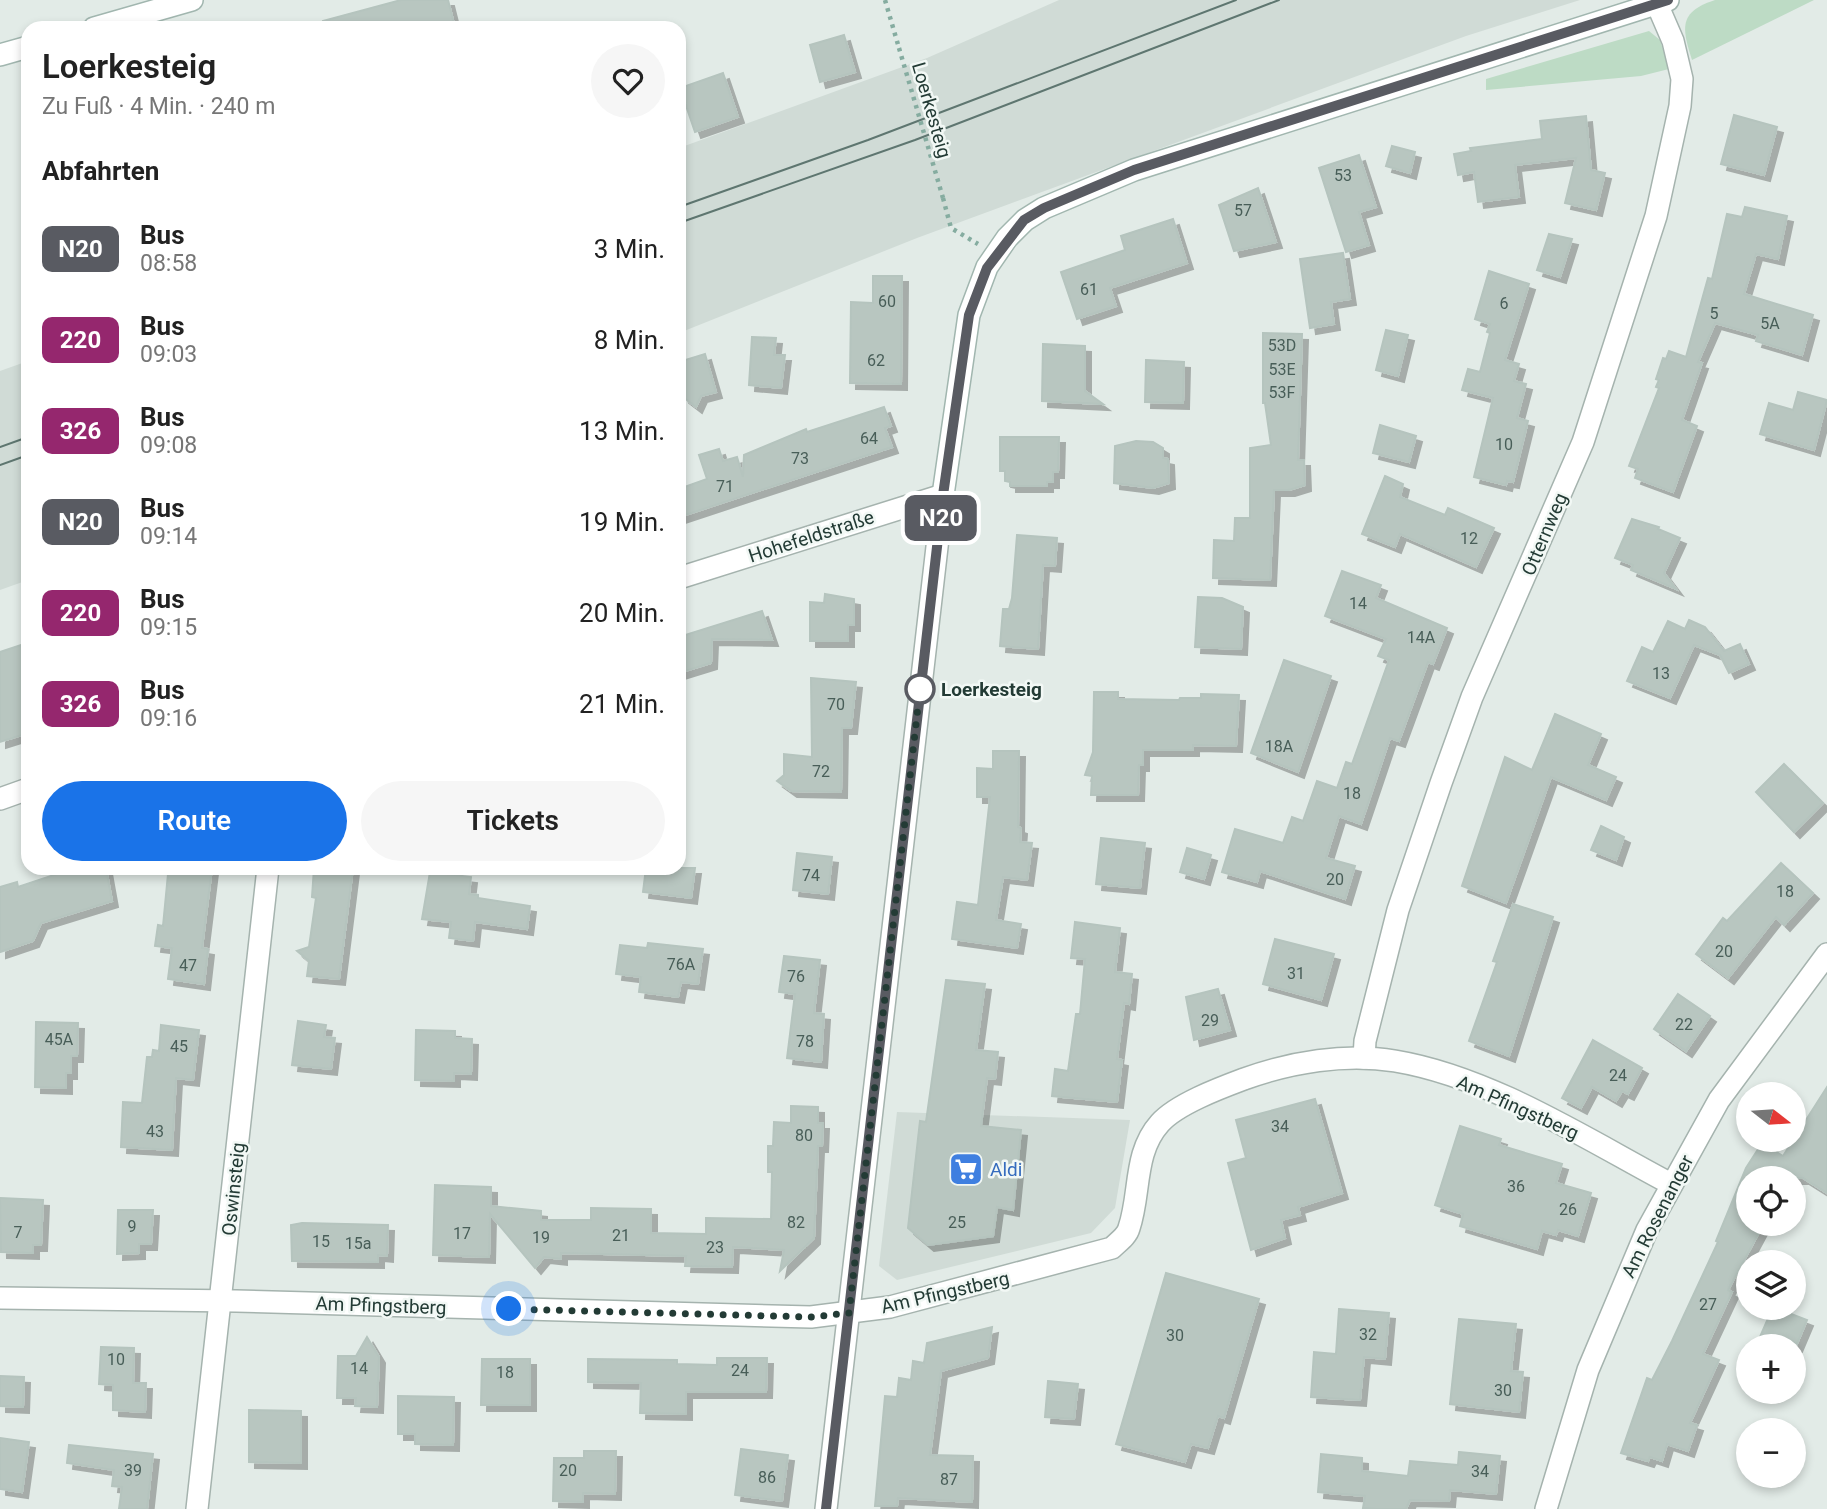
<!DOCTYPE html>
<html lang="de">
<head>
<meta charset="utf-8">
<style>
  body { margin:0; font-family:Roboto,sans-serif; background:#f6f6f6; color:#222; height:100vh; display:flex; flex-direction:column; font-size:26px; white-space:nowrap }
  * { box-sizing:border-box; margin:0 }
  p { font-size:23px; color:#767676 }
  .icon { flex:none; width:38px; height:38px; fill:none; stroke:currentColor; stroke-width:2; stroke-linecap:round; stroke-linejoin:round }
  .map { position:relative; flex:1; overflow:hidden }
  .sheet { position:absolute; left:21px; top:21px; width:665px; height:854px; display:flex; flex-direction:column; background:#fff; border-radius:21px; box-shadow:0 4px 10px #0003 }
  .sheet>* { flex:none }
  .badge { padding:0 14px; border-radius:10px; font-size:24px; line-height:46px }
  .needle { width:46px; rotate:107deg }
  .buttons { position:absolute; left:1736px; top:1082px; display:grid; gap:14px }
  .buttons a { display:grid; place-items:center; width:70px; height:70px; border-radius:50%; background:#fff; box-shadow:0 4px 10px #0003; font-size:35px }
  .you { position:absolute; width:35px; height:35px; margin:-18px; border:5px solid #fff; border-radius:50%; background:#1a73e8; box-shadow:0 0 0 10px #1a73e833 }
  .map>.badge { position:absolute; translate:-50% -50%; box-shadow:0 0 0 4px #fff }
  h2 { padding:0 21px; font-size:26px; line-height:63px }
  .round { display:grid; place-items:center; flex:none; width:74px; height:74px; border-radius:37px; background:#f6f6f6 }
  .head { display:flex; align-items:center; justify-content:space-between; height:119px; padding:0 21px }
  h1 { font-size:33px; font-weight:600; line-height:52px }
  .action { display:flex; gap:14px; margin-top:auto; padding:14px 21px }
  .action a { flex:1; height:80px; border-radius:42px; background:#1a73e8; color:#fff; font-size:28px; font-weight:600; line-height:80px; text-align:center }
  .action a+a { background:#f6f6f6; color:#222 }
  ul { padding:0; list-style:none }
  li { display:flex; align-items:center; gap:21px; height:91px; padding:0 21px }
  li div { flex:1 }
  li b { display:block; font-size:26px }
  li em { font-style:normal }
  li .badge { min-width:77px; font-weight:700; text-align:center }
  .map>svg:first-child { display:block }
  .built { fill:#d0dbd6 }
  .green { fill:#bddbc5 }
  .building { fill:#b8c6c0; stroke:#b5c4be; stroke-width:2; filter:url(#shadow) }
  .lines { fill:none; stroke-linecap:round; stroke-linejoin:round }
  .street-casing { stroke:#a5b3ae; stroke-width:24 }
  .secondary-casing { stroke:#a1b6af; stroke-width:24 }
  .path { stroke:#85aca0; stroke-width:4.5; stroke-dasharray:3.5 5; stroke-linecap:butt }
  .street { stroke:#fff; stroke-width:21 }
  .secondary { stroke:#fff; stroke-width:21 }
  .tram { stroke:#5e7670; stroke-width:2 }
  .path-bridge { stroke:#85aca0; stroke-width:4.5; stroke-dasharray:3.5 5; stroke-linecap:butt }
  .line-casing { stroke:#fff; stroke-width:16 }
  .line { stroke:#595b62; stroke-width:10 }
  .walk { stroke:#233b35; stroke-width:7; stroke-dasharray:0 12.6 }
  .stop-dot { fill:#fff; stroke:#595b62; stroke-width:3.5 }
  .labels { text-anchor:middle; stroke-width:5; stroke-linejoin:round; paint-order:stroke }
  .number-label { font-size:16px; fill:#485e58 }
  .street-label { font-size:19px; fill:#233b35; stroke:#f2f8f5 }
  .stop-label { font-size:19px; font-weight:bold; fill:#233b35; stroke:#f2f8f5; text-anchor:start }
  .shop-label { font-size:19px; fill:#366cbe; stroke:#f2f8f5; text-anchor:start }
</style>
</head>
<body>
<div class="map">
<svg width="1827" height="1509" viewBox="0 0 1827 1509">
  <defs>
    <filter id="shadow"><feDropShadow dx="6" dy="6" stdDeviation="0" flood-color="#0004"/></filter>
  </defs>
  <rect width="100%" height="100%" fill="#e2ebe7"/>
  <g class="built">
    <polygon points="1059,0 1580,0 1466,36 917,238 679,333 679,148 927,58"/>
    <polygon points="28,361 28,580 0,590 0,371"/>
    <polygon points="897,1112 1130,1120 1115,1208 1091,1233 897,1280 879,1266"/>
  </g>
  <g class="green">
    <path d="M1715,0H1814L1692,60C1682,28 1678,12 1715,0Z"/>
    <polygon points="1649,31 1660,40 1669,69 1641,76 1486,90 1486,79"/>
  </g>
  <g class="building">
    <polygon points="401,0 448,0 455,28 324,28 323,21"/>
    <polygon points="844,35 855,72 820,82 810,45"/>
    <polygon points="723,73 738,117 695,132 680,88"/>
    <polygon points="1734,115 1777,127 1764,175 1721,164"/>
    <polygon points="1586,116 1591,170 1605,173 1596,210 1565,203 1576,158 1515,165 1519,197 1478,202 1474,172 1458,175 1454,154 1471,151 1470,148 1542,139 1540,121"/>
    <polygon points="1392,146 1415,152 1410,173 1386,166"/>
    <polygon points="1359,155 1376,207 1359,212 1369,245 1346,252 1319,168"/>
    <polygon points="1258,188 1276,242 1234,251 1219,205"/>
    <polygon points="1745,207 1787,216 1778,259 1756,254 1744,294 1813,315 1802,355 1756,341 1758,335 1715,323 1698,362 1702,363 1682,420 1697,426 1673,492 1635,478 1638,469 1629,466 1659,388 1656,387 1659,380 1656,379 1663,358 1666,359 1669,351 1686,357 1708,278 1712,279 1727,214 1742,217"/>
    <polygon points="1173,219 1187,263 1110,288 1116,306 1077,319 1061,272 1125,250 1121,236"/>
    <polygon points="1549,234 1572,239 1560,277 1537,270"/>
    <polygon points="1343,253 1350,299 1331,302 1334,324 1310,328 1300,259"/>
    <polygon points="1489,271 1529,284 1505,360 1519,364 1514,381 1526,384 1517,418 1528,421 1513,482 1507,481 1506,485 1474,477 1493,398 1462,390 1468,369 1480,372 1490,333 1487,332 1490,324 1475,319"/>
    <polygon points="873,276 902,276 901,384 850,383 851,302 873,303"/>
    <polygon points="1386,330 1408,335 1398,376 1376,370"/>
    <polygon points="1263,333 1302,334 1298,460 1304,460 1305,485 1289,490 1274,490 1270,580 1213,578 1214,540 1234,541 1235,518 1250,518 1250,448 1271,445 1265,403 1263,403"/>
    <polygon points="752,337 776,338 774,355 785,355 781,388 749,385"/>
    <polygon points="1043,344 1085,346 1085,391 1103,404 1042,401"/>
    <polygon points="705,354 716,392 701,396 696,407 683,397 679,385 679,362"/>
    <polygon points="1146,360 1184,362 1183,403 1145,402"/>
    <polygon points="1798,392 1827,400 1814,450 1760,434 1769,403 1793,410"/>
    <polygon points="884,407 891,426 885,428 892,447 679,517 679,489 707,479 699,455 719,449 723,461 737,457 743,477 744,455 806,429 807,432"/>
    <polygon points="1380,425 1416,436 1409,462 1373,453"/>
    <polygon points="1000,437 1059,437 1058,472 1053,472 1053,482 1047,482 1047,486 1010,486 1010,482 1005,481 1005,471 1000,471"/>
    <polygon points="1136,441 1153,442 1163,448 1163,458 1168,459 1169,483 1153,488 1114,483 1115,446"/>
    <polygon points="1385,476 1403,484 1400,497 1445,515 1448,508 1494,528 1476,567 1400,534 1395,547 1362,534"/>
    <polygon points="1632,519 1659,527 1658,529 1680,538 1664,573 1676,589 1631,570 1633,565 1615,558"/>
    <polygon points="1017,535 1057,538 1055,566 1043,565 1038,649 1000,646 1003,609 1009,609 1012,598"/>
    <polygon points="1342,571 1381,585 1376,598 1447,628 1433,664 1428,662 1399,741 1390,738 1361,824 1339,816 1326,858 1355,866 1345,899 1260,871 1257,882 1222,872 1235,829 1283,843 1292,817 1303,821 1317,781 1337,788 1346,762 1352,764 1389,660 1378,656 1386,639 1325,616"/>
    <polygon points="825,594 854,599 854,625 848,625 848,641 810,641 810,602 824,603"/>
    <polygon points="1198,597 1222,598 1243,607 1241,649 1195,647"/>
    <polygon points="762,611 772,640 712,639 711,663 679,673 679,637"/>
    <polygon points="1689,620 1705,627 1724,651 1740,644 1749,664 1729,673 1720,655 1694,645 1670,698 1627,681 1642,647 1653,652 1668,621 1685,629"/>
    <polygon points="21,645 28,666 28,733 0,742 0,652"/>
    <polygon points="1284,660 1331,676 1298,772 1251,753"/>
    <polygon points="811,678 856,682 851,728 842,728 841,792 791,791 777,781 784,775 784,754 812,757"/>
    <polygon points="1094,692 1118,692 1118,699 1179,700 1180,698 1201,698 1201,694 1239,695 1236,746 1193,745 1193,750 1143,750 1143,765 1139,765 1138,795 1091,795 1092,776 1085,775 1093,752"/>
    <polygon points="1555,714 1601,734 1588,765 1616,777 1606,800 1551,777 1506,903 1462,886 1505,757 1532,770"/>
    <polygon points="993,751 1019,751 1018,827 1021,828 1020,842 1032,843 1027,880 1003,877 996,920 1021,924 1017,948 952,939 957,902 978,905 990,797 977,797 977,768 993,769"/>
    <polygon points="1784,764 1823,803 1794,832 1756,792"/>
    <polygon points="1601,826 1624,837 1616,860 1591,850"/>
    <polygon points="1101,838 1145,843 1140,888 1096,884"/>
    <polygon points="1187,848 1211,855 1204,879 1180,872"/>
    <polygon points="797,853 832,857 828,894 793,890"/>
    <polygon points="1781,863 1813,893 1784,925 1776,917 1728,978 1696,954 1723,918 1727,921"/>
    <polygon points="75,868 106,868 112,901 41,923 33,941 0,952 0,887 17,882 18,887"/>
    <polygon points="172,868 212,868 202,948 208,949 204,984 168,979 172,948 155,946 158,925 163,926 168,874 171,874"/>
    <polygon points="314,868 353,868 339,979 307,976 309,961 297,951 309,947 316,898 312,897"/>
    <polygon points="646,868 695,868 691,898 643,892"/>
    <polygon points="430,872 471,877 469,894 478,895 478,898 530,906 527,929 475,922 473,941 449,938 451,922 422,919"/>
    <polygon points="1513,904 1553,917 1509,1056 1469,1041 1497,962 1493,961"/>
    <polygon points="1075,922 1120,928 1115,972 1132,974 1129,1004 1124,1003 1117,1059 1122,1060 1117,1102 1052,1096 1055,1069 1068,1071 1076,1014 1080,1014 1085,959 1071,958"/>
    <polygon points="1275,939 1334,954 1321,1000 1263,984"/>
    <polygon points="648,943 703,949 698,984 681,982 678,997 639,992 641,977 616,974 620,945 647,948"/>
    <polygon points="784,956 820,960 814,1013 824,1014 821,1062 787,1058 795,994 779,992"/>
    <polygon points="946,980 985,984 976,1050 998,1052 995,1079 987,1078 981,1126 1021,1130 1013,1210 997,1207 993,1236 928,1245 908,1228 920,1121 926,1122"/>
    <polygon points="1218,989 1230,1030 1194,1040 1186,997"/>
    <polygon points="1678,994 1710,1016 1686,1051 1654,1029"/>
    <polygon points="298,1021 326,1025 324,1037 335,1038 331,1069 292,1065"/>
    <polygon points="36,1022 78,1023 77,1056 71,1056 71,1073 66,1073 66,1088 35,1087"/>
    <polygon points="161,1025 199,1030 193,1080 176,1078 172,1150 121,1147 123,1102 142,1103 147,1057 152,1057 153,1050 159,1051"/>
    <polygon points="416,1030 455,1031 455,1038 472,1039 471,1074 454,1073 454,1081 415,1080"/>
    <polygon points="1593,1040 1642,1068 1628,1094 1622,1091 1616,1101 1592,1087 1581,1108 1562,1098"/>
    <polygon points="1827,1087 1827,1193 1803,1178 1748,1178 1748,1223 1763,1225 1728,1290 1732,1292 1703,1354 1719,1360 1690,1423 1697,1425 1688,1451 1667,1444 1662,1461 1650,1457 1648,1461 1621,1453 1647,1378 1652,1380 1672,1341 1718,1242 1716,1241 1746,1168 1762,1143 1783,1156"/>
    <polygon points="1315,1099 1342,1193 1298,1207 1300,1215 1281,1220 1285,1238 1251,1250 1228,1163 1246,1158 1236,1120"/>
    <polygon points="791,1106 818,1107 818,1123 823,1123 822,1146 818,1146 814,1238 780,1271 784,1250 733,1247 732,1267 685,1266 686,1256 561,1253 561,1259 544,1257 535,1268 490,1214 489,1257 433,1255 435,1185 491,1187 491,1206 541,1211 541,1220 591,1220 591,1208 651,1209 651,1233 706,1234 706,1218 771,1219 772,1172 768,1172 768,1146 773,1146 774,1122 791,1123"/>
    <polygon points="1460,1126 1501,1139 1499,1145 1562,1164 1556,1183 1591,1193 1578,1236 1558,1230 1556,1235 1542,1231 1537,1249 1460,1226 1463,1214 1435,1205"/>
    <polygon points="0,1198 43,1200 41,1245 33,1245 33,1253 1,1252"/>
    <polygon points="118,1210 153,1210 151,1244 139,1244 139,1253 117,1254"/>
    <polygon points="302,1223 388,1225 387,1256 378,1255 378,1262 292,1261 291,1225"/>
    <polygon points="1166,1273 1259,1299 1224,1418 1218,1416 1208,1448 1191,1444 1185,1462 1116,1444"/>
    <polygon points="1773,1307 1807,1320 1796,1346 1756,1346"/>
    <polygon points="1339,1309 1389,1313 1385,1359 1364,1357 1360,1400 1311,1397 1314,1352 1336,1354"/>
    <polygon points="1459,1319 1516,1324 1511,1371 1523,1372 1519,1412 1450,1404"/>
    <polygon points="992,1327 988,1358 941,1371 930,1455 973,1456 972,1502 898,1498 897,1506 875,1506 885,1396 897,1397 899,1378 911,1380 913,1361 924,1363 927,1343"/>
    <polygon points="367,1337 379,1357 377,1407 355,1406 356,1398 337,1398 338,1356 356,1356"/>
    <polygon points="101,1347 134,1348 133,1383 146,1383 145,1412 113,1410 113,1385 99,1384"/>
    <polygon points="717,1358 767,1358 766,1392 686,1392 686,1414 640,1413 641,1383 588,1382 588,1359 677,1360 677,1364 717,1365"/>
    <polygon points="482,1359 530,1359 530,1405 481,1405"/>
    <polygon points="0,1376 24,1377 23,1407 0,1406"/>
    <polygon points="1048,1381 1078,1384 1074,1419 1045,1417"/>
    <polygon points="398,1396 454,1397 453,1445 415,1444 415,1434 398,1434"/>
    <polygon points="249,1410 301,1411 301,1463 249,1462"/>
    <polygon points="0,1438 29,1442 22,1492 0,1489"/>
    <polygon points="69,1445 153,1454 147,1509 119,1509 122,1487 112,1486 114,1470 67,1463"/>
    <polygon points="741,1449 788,1455 782,1501 735,1495"/>
    <polygon points="584,1451 616,1451 615,1494 583,1493 583,1502 553,1501 554,1458 584,1458"/>
    <polygon points="1459,1452 1500,1456 1496,1494 1450,1490 1449,1501 1410,1500 1406,1509 1375,1509 1363,1508 1365,1496 1318,1492 1321,1454 1362,1458 1362,1471 1408,1476 1410,1461 1458,1465"/>
  </g>
  <g class="lines">
    <g class="street-casing">
      <g id="street">
        <polyline points="679,578 943,495 826,1509"/>
        <polyline points="0,799 28,789"/>
        <polyline points="1364,1058 1365,1041 1398,910 1441,783 1472,697 1583,442 1656,216 1680,106 1682,79 1673,41 1657,4"/>
        <path d="M0,1298L236,1301L811,1317L890,1307L1112,1248C1118,1242 1127,1236 1129,1228C1141,1193 1133,1153 1160,1123C1177,1104 1220,1088 1244,1079C1291,1062 1345,1053 1395,1061C1491,1077 1586,1139 1671,1184"/>
        <polyline points="197,1509 268,868"/>
        <polyline points="1546,1509 1588,1370 1647,1230 1719,1100 1827,954"/>
      </g>
    </g>
    <g class="secondary-casing">
      <g id="secondary">
        <polyline points="94,28 192,0"/>
        <polyline points="0,55 28,47"/>
        <polyline points="943,495 969,315 987,267 1007,238 1025,220 1044,208 1134,170 1668,0"/>
      </g>
    </g>
    <g class="path">
      <polyline points="885,0 899,48"/>
      <polyline points="943,198 951,228 978,244"/>
    </g>
    <use href="#street" class="street"/>
    <use href="#secondary" class="secondary"/>
    <g class="tram">
      <polyline points="679,207 868,140 1236,0"/>
      <polyline points="679,223 915,140 1279,0"/>
      <polyline points="0,447 28,437"/>
      <polyline points="0,465 28,455"/>
    </g>
    <polyline class="path-bridge" points="899,48 943,198"/>
  </g>
  <g class="lines">
    <g class="line-casing">
      <polyline id="line" points="826,1509 943,495 969,315 987,268 1024,220 1044,208 1134,170 1668,0"/>
    </g>
    <use href="#line" class="line"/>
    <polyline class="walk" points="509,1309 811,1317 849,1313 920,689"/>
  </g>
  <defs>
    <g id="supermarket-square" transform="scale(1.75)"><rect x="-9" y="-9" width="18" height="18" rx="4" fill="#3f7fe0" stroke="#f2f8f5"/><path d="M-6-5.5h2.5l.6 2H6L4.5 2H-2.5L-4.4-4H-6ZM-1.5 3.2a1.3 1.3 0 1 0 .1 0ZM3 3.2a1.3 1.3 0 1 0 .1 0Z" fill="#fff"/></g>
  </defs>
  <g fill-rule="evenodd">
    <use href="#supermarket-square" x="966" y="1169"/>
  </g>
  <circle class="stop-dot" cx="920" cy="689" r="14"/>
  <g class="labels">
    <g class="number-label">
      <text x="1343" y="181">53</text>
      <text x="1243" y="216">57</text>
      <text x="1089" y="295">61</text>
      <text x="887" y="307">60</text>
      <text x="1504" y="309">6</text>
      <text x="1714" y="319">5</text>
      <text x="1770" y="329">5A</text>
      <text x="1282" y="351">53D</text>
      <text x="876" y="366">62</text>
      <text x="1282" y="375">53E</text>
      <text x="1282" y="398">53F</text>
      <text x="869" y="444">64</text>
      <text x="1504" y="450">10</text>
      <text x="800" y="464">73</text>
      <text x="725" y="492">71</text>
      <text x="1469" y="544">12</text>
      <text x="1358" y="609">14</text>
      <text x="1421" y="643">14A</text>
      <text x="1661" y="679">13</text>
      <text x="836" y="710">70</text>
      <text x="1279" y="752">18A</text>
      <text x="821" y="777">72</text>
      <text x="1352" y="799">18</text>
      <text x="811" y="881">74</text>
      <text x="1335" y="885">20</text>
      <text x="1785" y="897">18</text>
      <text x="1724" y="957">20</text>
      <text x="681" y="970">76A</text>
      <text x="188" y="971">47</text>
      <text x="1296" y="979">31</text>
      <text x="796" y="982">76</text>
      <text x="1210" y="1026">29</text>
      <text x="1684" y="1030">22</text>
      <text x="59" y="1045">45A</text>
      <text x="805" y="1047">78</text>
      <text x="179" y="1052">45</text>
      <text x="1618" y="1081">24</text>
      <text x="1280" y="1132">34</text>
      <text x="155" y="1137">43</text>
      <text x="804" y="1141">80</text>
      <text x="1516" y="1192">36</text>
      <text x="1568" y="1215">26</text>
      <text x="796" y="1228">82</text>
      <text x="957" y="1228">25</text>
      <text x="132" y="1232">9</text>
      <text x="18" y="1238">7</text>
      <text x="462" y="1239">17</text>
      <text x="621" y="1241">21</text>
      <text x="541" y="1243">19</text>
      <text x="321" y="1247">15</text>
      <text x="358" y="1249">15a</text>
      <text x="715" y="1253">23</text>
      <text x="1708" y="1310">27</text>
      <text x="1368" y="1340">32</text>
      <text x="1175" y="1341">30</text>
      <text x="116" y="1365">10</text>
      <text x="359" y="1374">14</text>
      <text x="740" y="1376">24</text>
      <text x="505" y="1378">18</text>
      <text x="1503" y="1396">30</text>
      <text x="133" y="1476">39</text>
      <text x="568" y="1476">20</text>
      <text x="1480" y="1477">34</text>
      <text x="767" y="1483">86</text>
      <text x="949" y="1485">87</text>
    </g>
    <g class="street-label">
      <text transform="translate(932 110) rotate(74)" y="7">Loerkesteig</text>
      <text transform="translate(1544 534) rotate(-67)" y="7">Otternweg</text>
      <text transform="translate(811 536) rotate(-18)" y="7">Hohefeldstraße</text>
      <text transform="translate(1518 1107) rotate(24)" y="7">Am Pfingstberg</text>
      <text transform="translate(233 1189) rotate(-84)" y="7">Oswinsteig</text>
      <text transform="translate(1657 1216) rotate(-63)" y="7">Am Rosenanger</text>
      <text transform="translate(945 1292) rotate(-13)" y="7">Am Pfingstberg</text>
      <text transform="translate(381 1305) rotate(2)" y="7">Am Pfingstberg</text>
    </g>
    <g class="stop-label">
      <text x="941" y="696">Loerkesteig</text>
    </g>
    <g class="shop-label">
      <text x="990" y="1176">Aldi</text>
    </g>
  </g>
</svg>
<div class="buttons">
<a><svg class="needle" viewBox="-14 -14 28 28"><path d="M0-13l5 13h-10z" fill="#e53935"/><path d="M0 13l5-13h-10z" fill="#767676"/></svg></a>
<a><svg class="icon" aria-label="locate" viewBox="0 0 24 24"><circle cx="12" cy="12" r="6"/><path d="M12 2v4M12 18v4M2 12h4M18 12h4"/></svg></a>
<a><svg class="icon" aria-label="layers" viewBox="0 0 24 24"><path d="M12 4l9 5-9 5-9-5zM3 14l9 5 9-5"/></svg></a>
<a>+</a>
<a>−</a>
</div>
<div class="you" style="left:509px;top:1309px"></div>
<b class="badge" style="left:941px;top:518px;background:#595b62;color:#fff">N20</b>
<section class="sheet">
<div class="head"><div><h1>Loerkesteig</h1><p>Zu Fuß · 4 Min. · 240 m</p></div><a class="round"><svg class="icon" aria-label="heart" viewBox="0 0 24 24"><path d="M12 20l-8-8c-3-5 5-10 8-4 3-6 11-1 8 4z"/></svg></a></div>
<h2>Abfahrten</h2>
<ul>
<li><span class="badge" style="background:#595b62;color:#fff">N20</span><div><b>Bus</b><p>08:58</p></div><em>3 Min.</em></li>
<li><span class="badge" style="background:#95276e;color:#fff">220</span><div><b>Bus</b><p>09:03</p></div><em>8 Min.</em></li>
<li><span class="badge" style="background:#95276e;color:#fff">326</span><div><b>Bus</b><p>09:08</p></div><em>13 Min.</em></li>
<li><span class="badge" style="background:#595b62;color:#fff">N20</span><div><b>Bus</b><p>09:14</p></div><em>19 Min.</em></li>
<li><span class="badge" style="background:#95276e;color:#fff">220</span><div><b>Bus</b><p>09:15</p></div><em>20 Min.</em></li>
<li><span class="badge" style="background:#95276e;color:#fff">326</span><div><b>Bus</b><p>09:16</p></div><em>21 Min.</em></li>
</ul>
<div class="action"><a>Route</a><a>Tickets</a></div>
</section>
</div>
</body>
</html>
